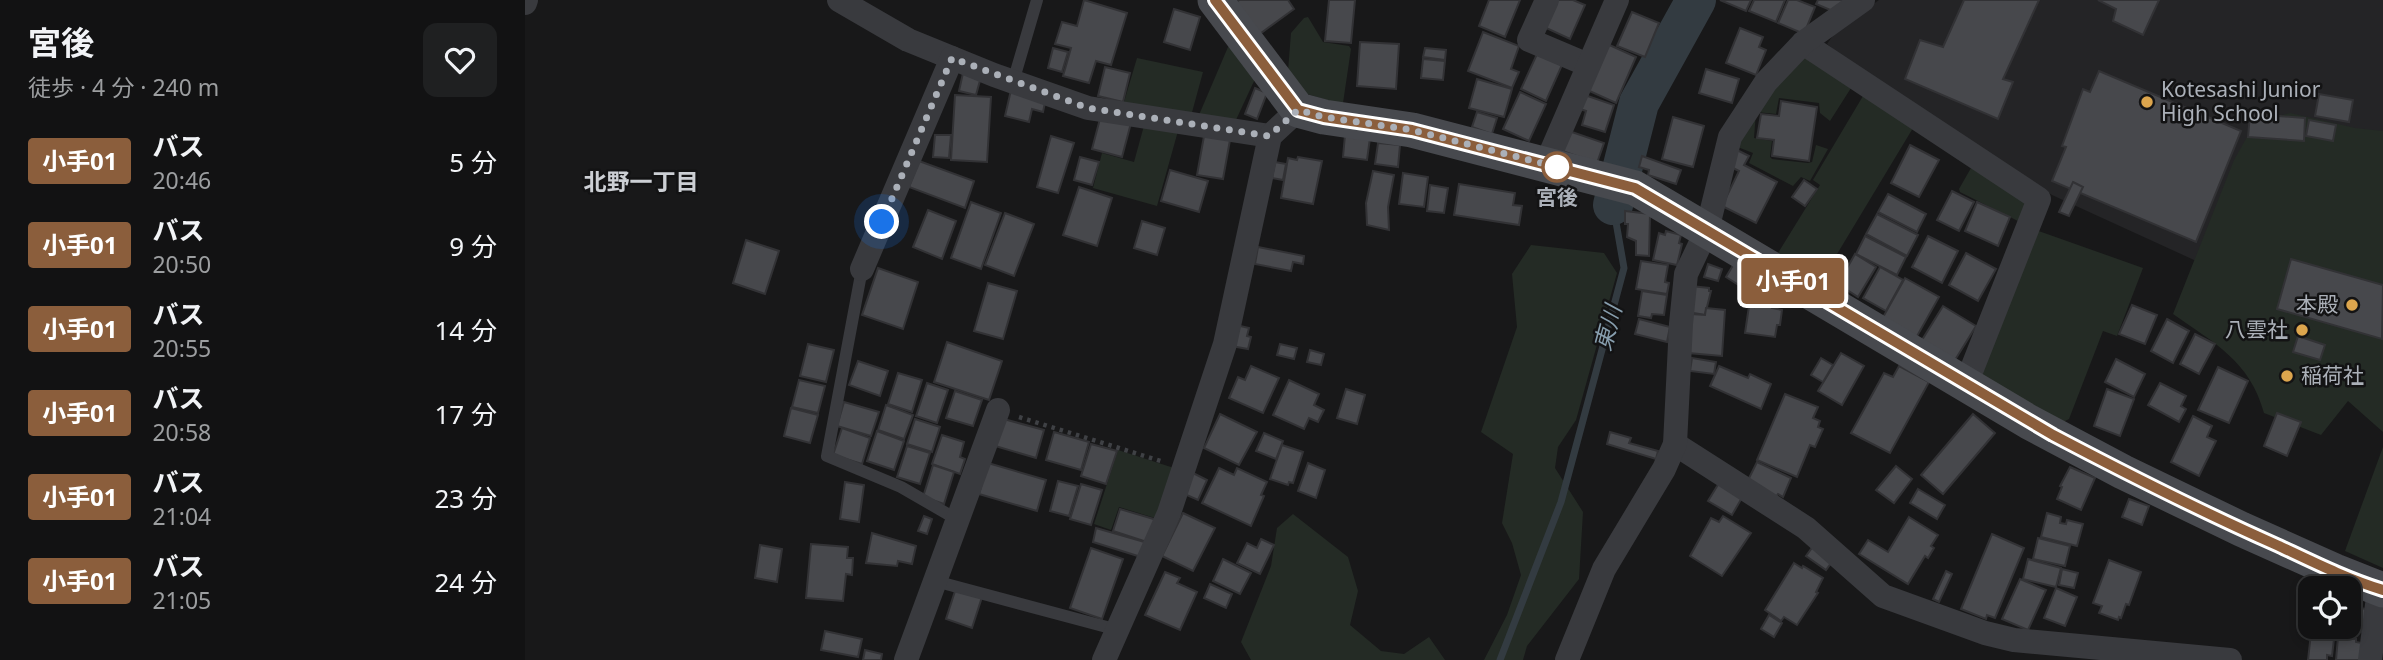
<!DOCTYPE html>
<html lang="ja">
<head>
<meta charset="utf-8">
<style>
  body { margin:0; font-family:"Noto Sans","Noto Sans JP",sans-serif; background:#1f2021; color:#f1f3f6; height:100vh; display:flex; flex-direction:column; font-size:26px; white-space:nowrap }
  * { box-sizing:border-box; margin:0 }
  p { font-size:23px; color:#9c9ea0 }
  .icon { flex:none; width:38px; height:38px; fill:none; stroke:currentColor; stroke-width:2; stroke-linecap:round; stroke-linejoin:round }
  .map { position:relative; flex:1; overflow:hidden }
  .details { display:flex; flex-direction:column; background:#121213; width:525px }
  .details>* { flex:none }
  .badge { padding:0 14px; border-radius:5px; font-size:24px; line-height:46px }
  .fabs { position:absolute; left:1773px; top:576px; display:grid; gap:14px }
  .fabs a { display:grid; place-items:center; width:63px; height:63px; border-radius:14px; background:#121213; box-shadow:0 4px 10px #0003,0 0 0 2px #313233; font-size:35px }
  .you { position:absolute; width:35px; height:35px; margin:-18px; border:5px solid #fff; border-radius:50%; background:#1a73e8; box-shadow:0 0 0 10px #1a73e833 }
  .map>.badge { position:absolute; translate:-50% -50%; box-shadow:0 0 0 4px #fff }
  .round { display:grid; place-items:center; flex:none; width:74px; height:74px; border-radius:14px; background:#1f2021 }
  .headline { display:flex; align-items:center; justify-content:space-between; height:119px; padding:0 28px }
  h1 { font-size:33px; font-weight:700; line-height:52px }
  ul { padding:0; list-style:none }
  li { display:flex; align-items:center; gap:21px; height:84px; padding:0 28px }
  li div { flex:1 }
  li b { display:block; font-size:26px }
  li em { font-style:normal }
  li .badge { min-width:77px; font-weight:700; text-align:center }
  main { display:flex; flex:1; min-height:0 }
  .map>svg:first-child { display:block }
  .built { fill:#242426 }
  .green { fill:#242b25 }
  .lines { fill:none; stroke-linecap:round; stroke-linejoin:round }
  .stream { stroke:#333b41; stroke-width:7 }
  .river { stroke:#333b41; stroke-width:40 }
  .building { fill:#47484c; stroke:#323235; stroke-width:2 }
  .path { stroke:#3f4145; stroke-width:4.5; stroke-dasharray:3.5 5; stroke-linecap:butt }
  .lane { stroke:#393a3e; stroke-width:12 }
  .street { stroke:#393a3e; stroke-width:24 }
  .secondary { stroke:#47494e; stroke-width:35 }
  .line-casing { stroke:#fff; stroke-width:16 }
  .line { stroke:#8b5e3c; stroke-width:10 }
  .walk { stroke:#abb0b8; stroke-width:7; stroke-dasharray:0 12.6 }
  .poi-dot { fill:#dca54d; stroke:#131314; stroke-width:2.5 }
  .stop-dot { fill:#fff; stroke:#8b5e3c; stroke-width:3.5 }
  .labels { text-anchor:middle; stroke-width:5; stroke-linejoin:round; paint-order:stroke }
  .poi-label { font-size:21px; fill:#abb0b8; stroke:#131314; text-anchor:start }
  .stop-label { font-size:21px; font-weight:bold; fill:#abb0b8; stroke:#131314 }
  .neighbourhood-label { font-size:23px; font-weight:bold; fill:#cccfd4; stroke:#131314 }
  .water-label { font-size:23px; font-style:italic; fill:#879eae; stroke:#131314 }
</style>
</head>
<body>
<main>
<section class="details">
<div class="headline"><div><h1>宮後</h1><p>徒歩 · 4 分 · 240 m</p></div><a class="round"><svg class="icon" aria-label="heart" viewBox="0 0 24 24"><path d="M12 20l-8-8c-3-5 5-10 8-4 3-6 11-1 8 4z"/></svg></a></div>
<ul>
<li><span class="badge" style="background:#8b5e3c;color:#fff">小手01</span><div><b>バス</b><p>20:46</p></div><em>5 分</em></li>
<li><span class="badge" style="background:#8b5e3c;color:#fff">小手01</span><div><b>バス</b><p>20:50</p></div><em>9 分</em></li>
<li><span class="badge" style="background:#8b5e3c;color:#fff">小手01</span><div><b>バス</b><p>20:55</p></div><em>14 分</em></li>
<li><span class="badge" style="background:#8b5e3c;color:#fff">小手01</span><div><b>バス</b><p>20:58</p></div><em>17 分</em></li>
<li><span class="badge" style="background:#8b5e3c;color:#fff">小手01</span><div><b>バス</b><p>21:04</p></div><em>23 分</em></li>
<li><span class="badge" style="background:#8b5e3c;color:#fff">小手01</span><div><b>バス</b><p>21:05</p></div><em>24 分</em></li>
</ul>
</section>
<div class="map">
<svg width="1858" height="660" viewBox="0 0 1858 660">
  <rect width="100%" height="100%" fill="#181819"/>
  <polygon class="built" points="1354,0 1858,0 1858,168 1680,265 1527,195 1314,54 1302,44 1311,31"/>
  <g class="green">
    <polygon points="783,17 798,42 824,46 826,49 818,103 815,104 782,94 763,71 766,33 779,18"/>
    <polygon points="711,46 730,79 710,122 674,115 703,47"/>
    <polygon points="1277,53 1282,53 1326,84 1326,88 1305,121 1295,113 1294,103 1254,98 1251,114 1231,112 1229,138 1247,141 1245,157 1247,159 1283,163 1287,162 1291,145 1303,149 1285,181 1276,177 1268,186 1224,163 1228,153 1210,146 1210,140 1243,86"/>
    <polygon points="612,58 678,72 666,116 599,102"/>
    <polygon points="1338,96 1388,128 1297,279 1253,253 1295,185 1288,180"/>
    <path d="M1765,113L1830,128L1858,131V432L1823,401L1796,435L1739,413C1725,361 1689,343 1648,314L1709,160L1730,123Z"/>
    <polygon points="620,122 653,131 632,206 568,188 577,153 609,162"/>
    <polygon points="1446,168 1503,201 1493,221 1435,192 1434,189"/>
    <polygon points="1508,229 1618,268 1592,336 1578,331 1544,419 1536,423 1459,378 1456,369"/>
    <polygon points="1006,245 1079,253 1092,273 1051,420 1033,447 1030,468 1058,512 1054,579 1002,646 998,660 959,660 982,615 996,575 987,543 977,523 988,454 956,432 992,327 987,274"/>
    <polygon points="1858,447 1858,568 1820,551"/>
    <polygon points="593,450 649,468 633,519 594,507 586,530 569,524"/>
    <polygon points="768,514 823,557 833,591 825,625 856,651 879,654 904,637 920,660 726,660 716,642 746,566 752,528"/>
  </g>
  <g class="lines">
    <polyline class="stream" points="975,660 1036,502 1099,268 1088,205"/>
    <polyline class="river" points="1088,205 1114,103 1171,0"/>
  </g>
  <g class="building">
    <polygon points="559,0 602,13 586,65 571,61 564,83 538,76 546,48 530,44 537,22 552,26"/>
    <polygon points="714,0 763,0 769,9 732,36 709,4"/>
    <polygon points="804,0 830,0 826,43 800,41"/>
    <polygon points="964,0 995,0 980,37 954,26"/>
    <polygon points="1031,0 1048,0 1060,5 1045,39 1019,27"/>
    <polygon points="1195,0 1226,0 1221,11"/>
    <polygon points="1229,0 1260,0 1251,22 1224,11"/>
    <polygon points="1263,0 1272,0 1290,7 1279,34 1253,23"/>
    <polygon points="1293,0 1319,0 1310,12 1291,4"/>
    <polygon points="1439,0 1514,0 1478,79 1488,82 1473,119 1380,79 1395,40 1418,47"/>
    <polygon points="1573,0 1634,0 1618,35 1588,21 1591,9"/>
    <polygon points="649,9 675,17 665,50 639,42"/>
    <polygon points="1107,12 1134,23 1120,57 1092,46"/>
    <polygon points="1215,28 1238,37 1234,47 1241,50 1231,75 1201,63"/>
    <polygon points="958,32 994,46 986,69 994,72 987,88 943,71"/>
    <polygon points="835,42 874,44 871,89 832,86"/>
    <polygon points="1080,43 1111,57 1091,103 1060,89"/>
    <polygon points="528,48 543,52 537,72 523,68"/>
    <polygon points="900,48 921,50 920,60 898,57"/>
    <polygon points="1012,54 1037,65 1021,101 996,89"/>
    <polygon points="898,59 920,61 918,80 896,78"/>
    <polygon points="580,67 605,73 598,102 573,96"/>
    <polygon points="1181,69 1214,79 1207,103 1174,93"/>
    <polygon points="1574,71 1716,131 1671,242 1527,181 1541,147 1537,146 1558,89 1565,92"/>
    <polygon points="438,73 456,77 451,95 434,91"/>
    <polygon points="952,79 987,89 979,117 944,108"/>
    <polygon points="730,88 742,93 732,119 720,114"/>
    <polygon points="486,90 521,98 518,112 507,109 504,122 480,116"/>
    <polygon points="995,92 1021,104 1004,141 978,129"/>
    <polygon points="1057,94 1089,105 1080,132 1057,125 1061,111 1052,108"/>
    <polygon points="1794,94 1828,100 1824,122 1790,116"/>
    <polygon points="430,95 466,97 462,162 426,160"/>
    <polygon points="1256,101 1292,107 1284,161 1247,156 1249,140 1232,138 1236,114 1254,116"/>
    <polygon points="952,112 972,118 967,134 947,127"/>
    <polygon points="1725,114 1780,118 1779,141 1723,137"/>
    <polygon points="576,115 606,123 597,157 567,149"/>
    <polygon points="1148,117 1179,126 1168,167 1137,159"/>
    <polygon points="1784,120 1811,125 1808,141 1781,136"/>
    <polygon points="1044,131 1079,143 1072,163 1037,151"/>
    <polygon points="410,135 426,135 424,158 408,157"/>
    <polygon points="820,135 845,138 842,160 818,157"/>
    <polygon points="526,136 549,143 533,193 512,187"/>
    <polygon points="679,136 705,140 698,179 672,175"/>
    <polygon points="853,143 875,145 873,167 850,164"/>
    <polygon points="1385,145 1414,160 1394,197 1366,183"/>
    <polygon points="1212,150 1224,156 1219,165 1252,182 1231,223 1197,206 1214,171 1204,166"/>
    <polygon points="1117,156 1156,170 1151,184 1123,175 1124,170 1114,167"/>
    <polygon points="555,157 574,162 567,185 549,180"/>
    <polygon points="773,157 797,161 788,204 756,198 763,158 772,160"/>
    <polygon points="394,161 449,181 440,208 384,187"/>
    <polygon points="750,162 761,164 758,180 747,178"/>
    <polygon points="645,170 683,181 674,212 636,201"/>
    <polygon points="848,171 869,175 863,207 864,230 842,225 841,203"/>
    <polygon points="878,173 903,177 899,207 874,204"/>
    <polygon points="1279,180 1292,189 1280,206 1267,197"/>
    <polygon points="1548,182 1558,187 1544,216 1534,212"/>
    <polygon points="934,184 990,193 988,205 997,206 994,225 929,215"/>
    <polygon points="905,185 923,188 919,213 902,211"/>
    <polygon points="554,187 587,198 572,246 538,235"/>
    <polygon points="1427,191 1449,202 1434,231 1412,220"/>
    <polygon points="1363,194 1401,214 1392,232 1353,212"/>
    <polygon points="446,202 476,213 456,269 426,258"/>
    <polygon points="1452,202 1485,217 1473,246 1440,231"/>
    <polygon points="403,210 431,221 417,259 388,247"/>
    <polygon points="1100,211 1125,214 1124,256 1111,255 1111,241 1102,237 1103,224 1100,224"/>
    <polygon points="480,213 509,224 489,276 460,265"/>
    <polygon points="1352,214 1393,235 1382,256 1341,234"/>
    <polygon points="617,221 640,228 632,255 609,248"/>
    <polygon points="1141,231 1156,235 1154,243 1157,244 1152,265 1128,260 1134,233 1140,235"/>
    <polygon points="1340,236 1381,257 1372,275 1331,254"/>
    <polygon points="1403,236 1433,251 1417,283 1387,267"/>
    <polygon points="221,240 254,251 240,294 208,283"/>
    <polygon points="733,247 779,256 778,264 768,262 766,271 730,264"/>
    <polygon points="1441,253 1471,269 1453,301 1424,285"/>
    <polygon points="1330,254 1351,267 1333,297 1313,284"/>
    <polygon points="1766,259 1858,285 1857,339 1752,309"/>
    <polygon points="1116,261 1143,265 1140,282 1144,283 1142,294 1111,289"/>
    <polygon points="1210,262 1230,273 1220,289 1201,277"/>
    <polygon points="1183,264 1197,269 1193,281 1179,277"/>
    <polygon points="1355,267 1378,280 1361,311 1338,298"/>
    <polygon points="353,268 393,282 378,329 337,315"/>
    <polygon points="1380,278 1414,297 1391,338 1357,319"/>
    <polygon points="463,283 492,291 478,339 449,331"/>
    <polygon points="1166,286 1184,288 1184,291 1186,291 1180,315 1163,312"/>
    <polygon points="1117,291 1142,295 1139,315 1127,314 1126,318 1113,316"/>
    <polygon points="1231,293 1249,296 1247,308 1257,310 1255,325 1252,325 1250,337 1220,333 1224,306 1229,307"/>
    <polygon points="1607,305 1632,315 1620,344 1594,334"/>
    <polygon points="1418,306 1451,326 1430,360 1397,340"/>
    <polygon points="1181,308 1200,310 1197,356 1163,353 1166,314 1180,315"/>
    <polygon points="1114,319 1145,327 1142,342 1110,334"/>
    <polygon points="1642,319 1664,331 1648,363 1626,351"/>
    <polygon points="711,325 724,328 722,336 726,337 723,349 706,346"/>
    <polygon points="1670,334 1690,344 1674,374 1655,364"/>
    <polygon points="1773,336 1800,345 1795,360 1768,352"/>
    <polygon points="422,342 477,361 464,400 409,382"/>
    <polygon points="283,344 309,350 301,382 275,376"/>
    <polygon points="755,344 772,348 769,359 752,355"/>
    <polygon points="785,350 799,354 796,365 782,362"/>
    <polygon points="1316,353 1339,366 1317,405 1293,391"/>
    <polygon points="1167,358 1191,362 1189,374 1165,371"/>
    <polygon points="1296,358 1308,365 1298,382 1286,375"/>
    <polygon points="1591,359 1620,374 1609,397 1580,382"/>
    <polygon points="333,361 363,371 355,396 324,385"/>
    <polygon points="726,366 754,378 738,413 704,398 713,377 720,380"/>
    <polygon points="1194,366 1223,378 1225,374 1246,384 1236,409 1185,386"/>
    <polygon points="1374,366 1404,382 1365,453 1326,433 1359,373 1368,377"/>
    <polygon points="1693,367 1723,381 1704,423 1673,410"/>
    <polygon points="373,373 397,380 387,412 363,404"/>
    <polygon points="274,380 300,386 293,413 267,407"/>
    <polygon points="764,380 794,394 789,405 799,410 793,422 784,418 779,429 748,415"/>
    <polygon points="402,383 423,390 412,423 391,416"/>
    <polygon points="1635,383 1661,396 1656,406 1661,409 1654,422 1623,405"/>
    <polygon points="821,389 840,395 832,424 812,418"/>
    <polygon points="1582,389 1609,399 1595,436 1569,426"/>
    <polygon points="430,391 457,400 448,426 421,418"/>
    <polygon points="1260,394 1293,407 1288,418 1295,421 1293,427 1298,429 1290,447 1285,445 1272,477 1232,460"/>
    <polygon points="319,402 354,412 346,436 312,426"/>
    <polygon points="361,405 388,415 379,439 353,430"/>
    <polygon points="266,408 293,415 285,443 259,436"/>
    <polygon points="1752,413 1776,422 1762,456 1739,446"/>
    <polygon points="695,414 732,432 714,465 679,448"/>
    <polygon points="1448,414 1470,433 1418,494 1396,475"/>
    <polygon points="1668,416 1687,426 1682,437 1691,441 1674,476 1646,462"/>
    <polygon points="475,418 519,430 511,458 467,445"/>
    <polygon points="390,419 415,427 407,452 382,444"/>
    <polygon points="317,428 345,438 337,464 308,455"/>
    <polygon points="352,431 379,441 369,470 342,461"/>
    <polygon points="529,432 564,442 556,470 521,460"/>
    <polygon points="1085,432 1106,438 1104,443 1133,451 1131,459 1082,444"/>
    <polygon points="739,433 758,441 751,459 731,451"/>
    <polygon points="417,435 439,442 435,457 440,459 435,474 407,464"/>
    <polygon points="566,444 592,451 581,484 556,476"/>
    <polygon points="757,445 778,452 768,483 764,482 763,485 745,479"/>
    <polygon points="382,446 405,453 395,484 372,477"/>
    <polygon points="1232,462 1266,478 1258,497 1253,494 1251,497 1223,480"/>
    <polygon points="463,463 521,480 512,511 454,494"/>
    <polygon points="783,463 800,470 791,498 773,491"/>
    <polygon points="408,465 429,472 419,504 398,497"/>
    <polygon points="1371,466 1387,479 1369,503 1351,490"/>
    <polygon points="1545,467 1570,478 1556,510 1532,499 1537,487 1535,486"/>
    <polygon points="694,468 709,475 712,468 742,482 736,495 739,496 726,526 677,503"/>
    <polygon points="666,472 682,480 673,500 657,493"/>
    <polygon points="533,481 553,486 544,516 525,511"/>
    <polygon points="320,482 339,485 334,522 315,519"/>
    <polygon points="1194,483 1218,496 1207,515 1183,501"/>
    <polygon points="556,484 577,490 566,525 545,519"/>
    <polygon points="1393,489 1420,505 1412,519 1385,503"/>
    <polygon points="1604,499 1624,506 1617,525 1597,517"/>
    <polygon points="595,509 632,520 625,543 588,531"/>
    <polygon points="658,513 690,528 668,571 637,556"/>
    <polygon points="1522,513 1536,517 1535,523 1541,524 1542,520 1558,524 1552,546 1516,537"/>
    <polygon points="399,516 407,519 402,534 393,531"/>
    <polygon points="1198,516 1226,533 1197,576 1165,556 1186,518 1194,522"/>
    <polygon points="1384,517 1413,535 1406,546 1409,548 1403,558 1400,556 1383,584 1334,554 1343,540 1363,552"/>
    <polygon points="571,528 623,543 616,557 568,542"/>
    <polygon points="347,533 391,546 387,564 373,561 372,566 341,563"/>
    <polygon points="1467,534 1499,548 1470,618 1462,615 1461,619 1436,609"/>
    <polygon points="1513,538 1545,546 1540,566 1508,559"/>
    <polygon points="736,539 749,545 735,574 712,563 722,543 732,548"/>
    <polygon points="286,544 323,547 322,558 328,558 327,575 321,574 318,601 281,598"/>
    <polygon points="235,545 257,549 252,582 230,578"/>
    <polygon points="1289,545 1309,559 1301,570 1281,556"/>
    <polygon points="566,548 598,559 577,619 545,608"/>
    <polygon points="698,559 726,573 715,594 688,581"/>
    <polygon points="1503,559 1536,568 1531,587 1498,579"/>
    <polygon points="1584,560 1616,572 1604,605 1601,604 1596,618 1594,617 1593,620 1574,613 1577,606 1568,603"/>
    <polygon points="1269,563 1277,568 1278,566 1298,578 1291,592 1293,593 1272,625 1259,617 1256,621 1240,610"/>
    <polygon points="1537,569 1553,573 1549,588 1534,585"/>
    <polygon points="1421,571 1427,574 1414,602 1408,599"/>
    <polygon points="640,572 655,578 652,583 672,592 655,630 620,615"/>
    <polygon points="1495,579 1521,590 1503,630 1477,619"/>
    <polygon points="685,584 707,594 701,608 679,598"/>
    <polygon points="431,588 457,597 447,628 421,619"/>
    <polygon points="1531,588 1552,597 1540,626 1519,618"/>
    <polygon points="1824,591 1837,595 1836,608 1841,609 1839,632 1815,628 1815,626 1824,626"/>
    <polygon points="1244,615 1257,623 1249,637 1236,629"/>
    <polygon points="300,631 337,639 333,657 296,650"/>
    <polygon points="1786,633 1805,635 1805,639 1809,639 1807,656 1802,655 1802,660 1783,660"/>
    <polygon points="1813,637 1831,639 1831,642 1837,643 1835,660 1811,660"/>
    <polygon points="340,650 357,654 356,660 338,660"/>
  </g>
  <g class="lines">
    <polyline class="path" points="494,417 639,462"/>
    <g class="lane">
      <polyline points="488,82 512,0"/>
      <polyline points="337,269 302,456 376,487 433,520"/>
      <polyline points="410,581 593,630"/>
    </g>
    <g class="street">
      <polyline points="314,0 383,40 469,75 563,108 745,136"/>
      <polyline points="1022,0 1004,40 1063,65"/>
      <polyline points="0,3 1,0"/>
      <polyline points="1278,43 1514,199 1441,384"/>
      <polyline points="1021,164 1092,0"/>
      <polyline points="337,269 427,58"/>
      <polyline points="1150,444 1281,528 1358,596 1460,633 1489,640 1705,660"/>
      <polyline points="381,660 473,410"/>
      <polyline points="579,660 644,513 700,344 745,136 773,110"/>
      <polyline points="1042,660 1079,569 1139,469 1150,444 1156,324 1161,274 1182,230 1205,137 1241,82 1278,43 1338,0"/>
      <polyline points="1845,660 1854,589"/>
    </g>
    <polyline class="secondary" points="690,0 773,110 799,117 887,130 1110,188 1504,422 1598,472 1716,529 1810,571 1858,590"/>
  </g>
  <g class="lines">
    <g class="line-casing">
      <path id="line" d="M690,0L773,110L799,117L887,130L1110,188L1528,435C1602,474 1677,512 1754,546C1788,562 1822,579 1858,590"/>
    </g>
    <use href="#line" class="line"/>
    <polyline class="walk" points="357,222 427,58 563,108 744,136 773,110 799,117 887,130 1032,167"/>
  </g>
  <g class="poi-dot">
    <circle cx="1622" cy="102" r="7"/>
    <circle cx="1827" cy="305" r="7"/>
    <circle cx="1777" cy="330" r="7"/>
    <circle cx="1762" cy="376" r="7"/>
  </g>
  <circle class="stop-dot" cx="1032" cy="167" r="14"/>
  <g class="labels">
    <g class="poi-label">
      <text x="1636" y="97">Kotesashi Junior<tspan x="1636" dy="24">High School</tspan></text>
      <text x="1813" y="312" text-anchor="end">本殿</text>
      <text x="1763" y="337" text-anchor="end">八雲社</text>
      <text x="1776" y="383">稲荷社</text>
    </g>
    <g class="stop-label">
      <text x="1032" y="205">宮後</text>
    </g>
    <g class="neighbourhood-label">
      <text x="116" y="190">北野一丁目</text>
    </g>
    <g class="water-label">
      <text transform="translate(1083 328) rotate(-75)" y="8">東川</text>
    </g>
  </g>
</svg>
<div class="fabs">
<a><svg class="icon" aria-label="locate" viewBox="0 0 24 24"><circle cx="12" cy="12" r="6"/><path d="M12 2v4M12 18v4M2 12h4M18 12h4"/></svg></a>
</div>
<div class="you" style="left:357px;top:222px"></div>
<b class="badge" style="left:1268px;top:281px;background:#8b5e3c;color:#fff">小手01</b>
</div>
</main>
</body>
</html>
